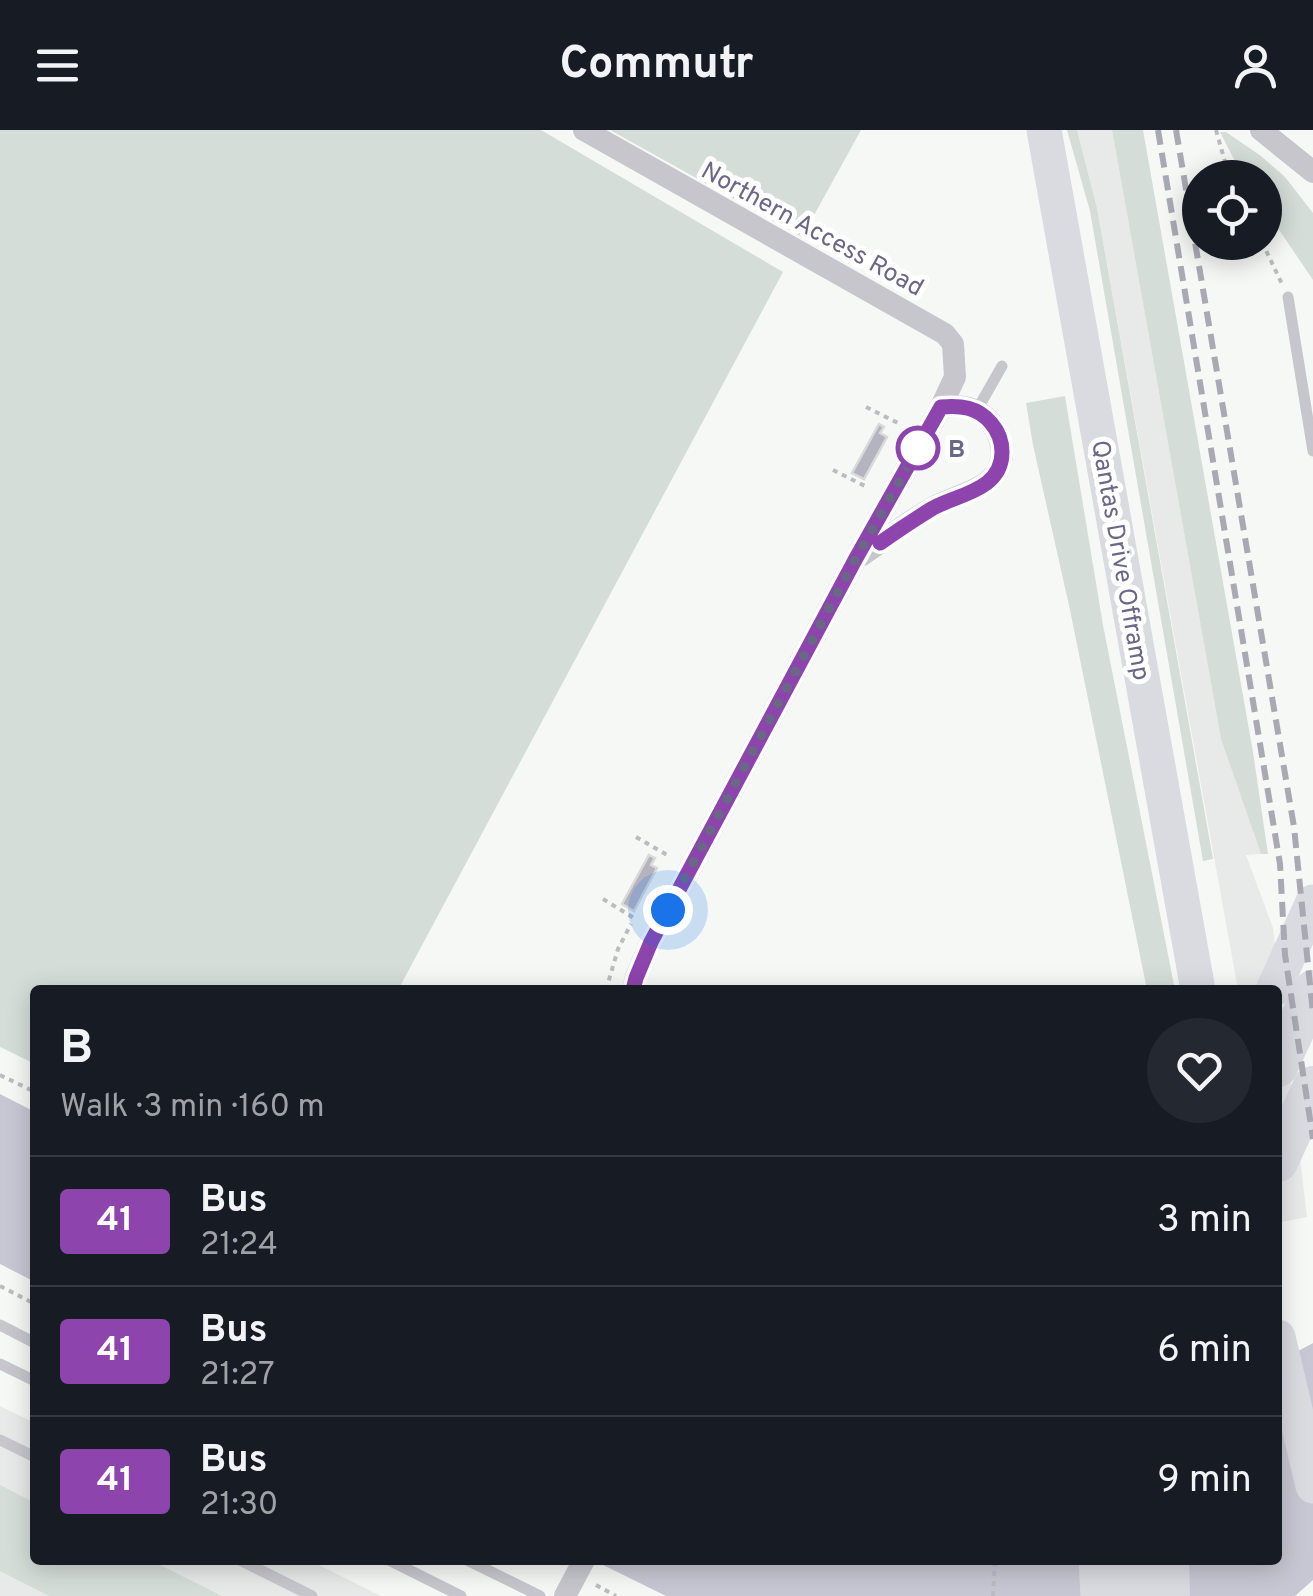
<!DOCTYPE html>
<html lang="en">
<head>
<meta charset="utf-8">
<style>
  body { margin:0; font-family:Overpass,sans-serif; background:#242831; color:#f1f3f6; height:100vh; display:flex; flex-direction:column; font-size:38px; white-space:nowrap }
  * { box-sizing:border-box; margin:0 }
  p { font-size:32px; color:#9ea1a6 }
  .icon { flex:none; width:55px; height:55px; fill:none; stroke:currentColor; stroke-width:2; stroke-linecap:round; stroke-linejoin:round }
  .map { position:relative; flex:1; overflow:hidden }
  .drawer { position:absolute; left:30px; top:855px; width:1252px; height:580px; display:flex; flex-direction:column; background:#171b24; border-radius:10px; box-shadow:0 5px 25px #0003 }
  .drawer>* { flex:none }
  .badge { padding:0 20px; border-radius:8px; font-size:35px; line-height:65px }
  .buttons { position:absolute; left:1182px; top:30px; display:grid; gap:20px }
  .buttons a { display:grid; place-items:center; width:100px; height:100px; border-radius:50%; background:#171b24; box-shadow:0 5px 25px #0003; font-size:50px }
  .you { position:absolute; width:50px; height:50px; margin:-25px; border:8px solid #fff; border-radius:50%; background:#1a73e8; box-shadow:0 0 0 15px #1a73e833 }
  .map>.badge { position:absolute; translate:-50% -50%; box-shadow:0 0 0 5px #fff }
  .round { display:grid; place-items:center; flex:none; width:105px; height:105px; border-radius:52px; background:#242831 }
  .headline { display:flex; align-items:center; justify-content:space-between; height:170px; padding:0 30px }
  h1 { font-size:48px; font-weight:700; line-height:75px }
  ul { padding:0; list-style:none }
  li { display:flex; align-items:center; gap:30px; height:130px; padding:0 30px; border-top:2px solid #363941 }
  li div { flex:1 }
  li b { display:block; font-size:38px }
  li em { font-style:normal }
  li .badge { min-width:110px; font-weight:700; text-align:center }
  header { display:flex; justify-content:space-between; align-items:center; height:130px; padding:0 30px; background:#171b24; font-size:45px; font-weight:700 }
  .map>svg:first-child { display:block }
  .built { fill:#e8e9e9 }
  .green { fill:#d5ddd8 }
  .water { fill:#c7c7d3 }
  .building { fill:#b4b3bf; stroke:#d9dad8; stroke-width:2.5 }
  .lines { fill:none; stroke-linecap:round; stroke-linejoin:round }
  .path { stroke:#bcbbc1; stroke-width:4; stroke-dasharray:5 5; stroke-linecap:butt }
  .service { stroke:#c7c6cd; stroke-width:11 }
  .minor { stroke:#c7c6cd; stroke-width:22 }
  .trunk { stroke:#dadae1; stroke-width:35 }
  .motorway { stroke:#dadae1; stroke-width:40 }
  .rail { stroke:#aaa8b3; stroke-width:6; stroke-dasharray:15 8; stroke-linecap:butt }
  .line-casing { stroke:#fff; stroke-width:22 }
  .line { stroke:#8e44ad; stroke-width:15 }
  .walk { stroke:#6b6786; stroke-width:10; stroke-dasharray:0 18 }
  .stop-dot { fill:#fff; stroke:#8e44ad; stroke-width:5 }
  .labels { text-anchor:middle; stroke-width:10; stroke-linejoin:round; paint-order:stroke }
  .street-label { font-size:25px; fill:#6b6786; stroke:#fff }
  .stop-label { font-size:25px; font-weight:bold; fill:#6b6786; stroke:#fff; text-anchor:start }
</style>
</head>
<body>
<header><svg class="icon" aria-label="menu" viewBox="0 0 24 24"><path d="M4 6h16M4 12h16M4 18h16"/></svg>Commutr<svg class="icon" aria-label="person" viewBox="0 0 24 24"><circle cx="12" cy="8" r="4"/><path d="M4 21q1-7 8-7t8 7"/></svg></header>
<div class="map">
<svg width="1313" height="1466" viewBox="0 0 1313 1466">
  <rect width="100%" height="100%" fill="#f6f8f6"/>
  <g class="built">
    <polygon points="1077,0 1112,0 1221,609 1261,724 1246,725 1273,798 1307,1087 1282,1092 1278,1070 1278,860 1238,860 1097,78"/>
    <polygon points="0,1276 35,1293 35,1430 309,1430 381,1466 0,1466"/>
  </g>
  <g class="green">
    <polygon points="0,0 541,0 783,142 398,860 35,860 35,934 0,917"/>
    <polygon points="610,0 861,0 802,107"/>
    <polygon points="1067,0 1077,0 1097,78 1213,729 1203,731 1090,81"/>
    <polygon points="1112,0 1143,0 1253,622 1268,724 1261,724 1221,609"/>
    <polygon points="1220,2 1226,2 1261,26 1285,47 1313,83 1313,150 1265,79 1265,48 1243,47"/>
    <polygon points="1065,266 1103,495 1175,860 1147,860 1070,480 1033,315 1026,273"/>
    <polygon points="0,1355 35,1373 35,1430 150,1430 222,1466 49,1466 0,1441"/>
  </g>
  <g class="water">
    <polygon points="0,964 35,982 35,1152 0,1134"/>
    <polygon points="1313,1213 1313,1450 1295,1466 666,1466 593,1430 1278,1430 1278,1232"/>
  </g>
  <g class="building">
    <polygon points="879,294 884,297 880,303 887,307 864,349 852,343"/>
    <polygon points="649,725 655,728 651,735 657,738 634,781 622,774"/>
  </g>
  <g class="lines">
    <g class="path">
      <polyline points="1216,0 1225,32 1232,48"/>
      <polyline points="1262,112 1282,154"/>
      <polyline points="866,277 900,294"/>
      <polyline points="833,340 867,357"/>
      <polyline points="636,707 669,726"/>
      <polyline points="603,769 634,788"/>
      <polyline points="606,860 618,819 631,794"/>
      <polyline points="0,945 35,962"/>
      <polyline points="0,1156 35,1174"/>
      <polyline points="596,1455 616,1466"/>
      <polyline points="993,1466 995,1430"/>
    </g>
    <g class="service">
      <polyline points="1288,167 1313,321"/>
      <polyline points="977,280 1002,236"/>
      <polyline points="0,1195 35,1213"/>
      <polyline points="0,1234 35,1251"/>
      <polyline points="0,1310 35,1327"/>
      <polyline points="240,1430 312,1466"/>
      <polyline points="389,1430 461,1466"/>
      <polyline points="467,1430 540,1466"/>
    </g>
    <g class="minor">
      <polyline points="584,0 945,204 953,214 955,247 941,277 855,430 651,812 636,847 633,860"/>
      <polyline points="1261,0 1313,42"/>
      <path d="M862,425C886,409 909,391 934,377C960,363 1002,359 1002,322C1001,311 997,300 991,293C978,276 960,275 941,277"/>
      <polyline points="565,1466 584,1430"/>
    </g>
    <g class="trunk">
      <polyline points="1044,0 1198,860"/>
      <polyline points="1273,860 1313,772"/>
      <polyline points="1278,1207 1313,1356"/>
      <polyline points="1096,1430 1098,1466"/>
    </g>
    <g class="motorway">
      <polyline points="1278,937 1313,860"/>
      <polyline points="1278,1032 1313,956"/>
      <polyline points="1132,1430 1132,1466"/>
      <polyline points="1169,1430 1170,1466"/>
    </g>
    <g class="rail">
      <polyline points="1158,0 1280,734 1285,825 1313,1009"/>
      <polyline points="1176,0 1294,697 1313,884"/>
    </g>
  </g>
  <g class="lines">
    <g class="line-casing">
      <path id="line" d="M633,860L636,848L651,812L855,430L941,277C960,275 978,277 991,293C998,301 1002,312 1002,322C1002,360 959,364 933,378C915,389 897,401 880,413"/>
    </g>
    <use href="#line" class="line"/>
    <polyline class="walk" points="668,780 855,430 924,308 918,318"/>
  </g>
  <circle class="stop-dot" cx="918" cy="318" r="20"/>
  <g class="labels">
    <g class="street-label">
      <text transform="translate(813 98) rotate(29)" y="9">Northern Access Road</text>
      <text transform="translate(1122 430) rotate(80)" y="9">Qantas Drive Offramp</text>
    </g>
    <g class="stop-label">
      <text x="948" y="327">B</text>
    </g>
  </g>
</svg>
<div class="buttons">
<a><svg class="icon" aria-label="locate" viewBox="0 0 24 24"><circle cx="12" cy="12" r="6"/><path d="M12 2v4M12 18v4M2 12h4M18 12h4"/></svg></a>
</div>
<div class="you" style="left:668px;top:780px"></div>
<section class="drawer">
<div class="headline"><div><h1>B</h1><p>Walk · 3 min · 160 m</p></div><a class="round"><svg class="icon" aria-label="heart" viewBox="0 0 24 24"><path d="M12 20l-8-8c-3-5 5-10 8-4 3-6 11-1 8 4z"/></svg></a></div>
<ul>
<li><span class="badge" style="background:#8e44ad;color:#fff">41</span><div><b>Bus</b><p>21:24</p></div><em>3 min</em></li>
<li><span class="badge" style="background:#8e44ad;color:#fff">41</span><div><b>Bus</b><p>21:27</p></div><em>6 min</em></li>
<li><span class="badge" style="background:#8e44ad;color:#fff">41</span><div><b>Bus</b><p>21:30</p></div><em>9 min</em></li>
</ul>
</section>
</div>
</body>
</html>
